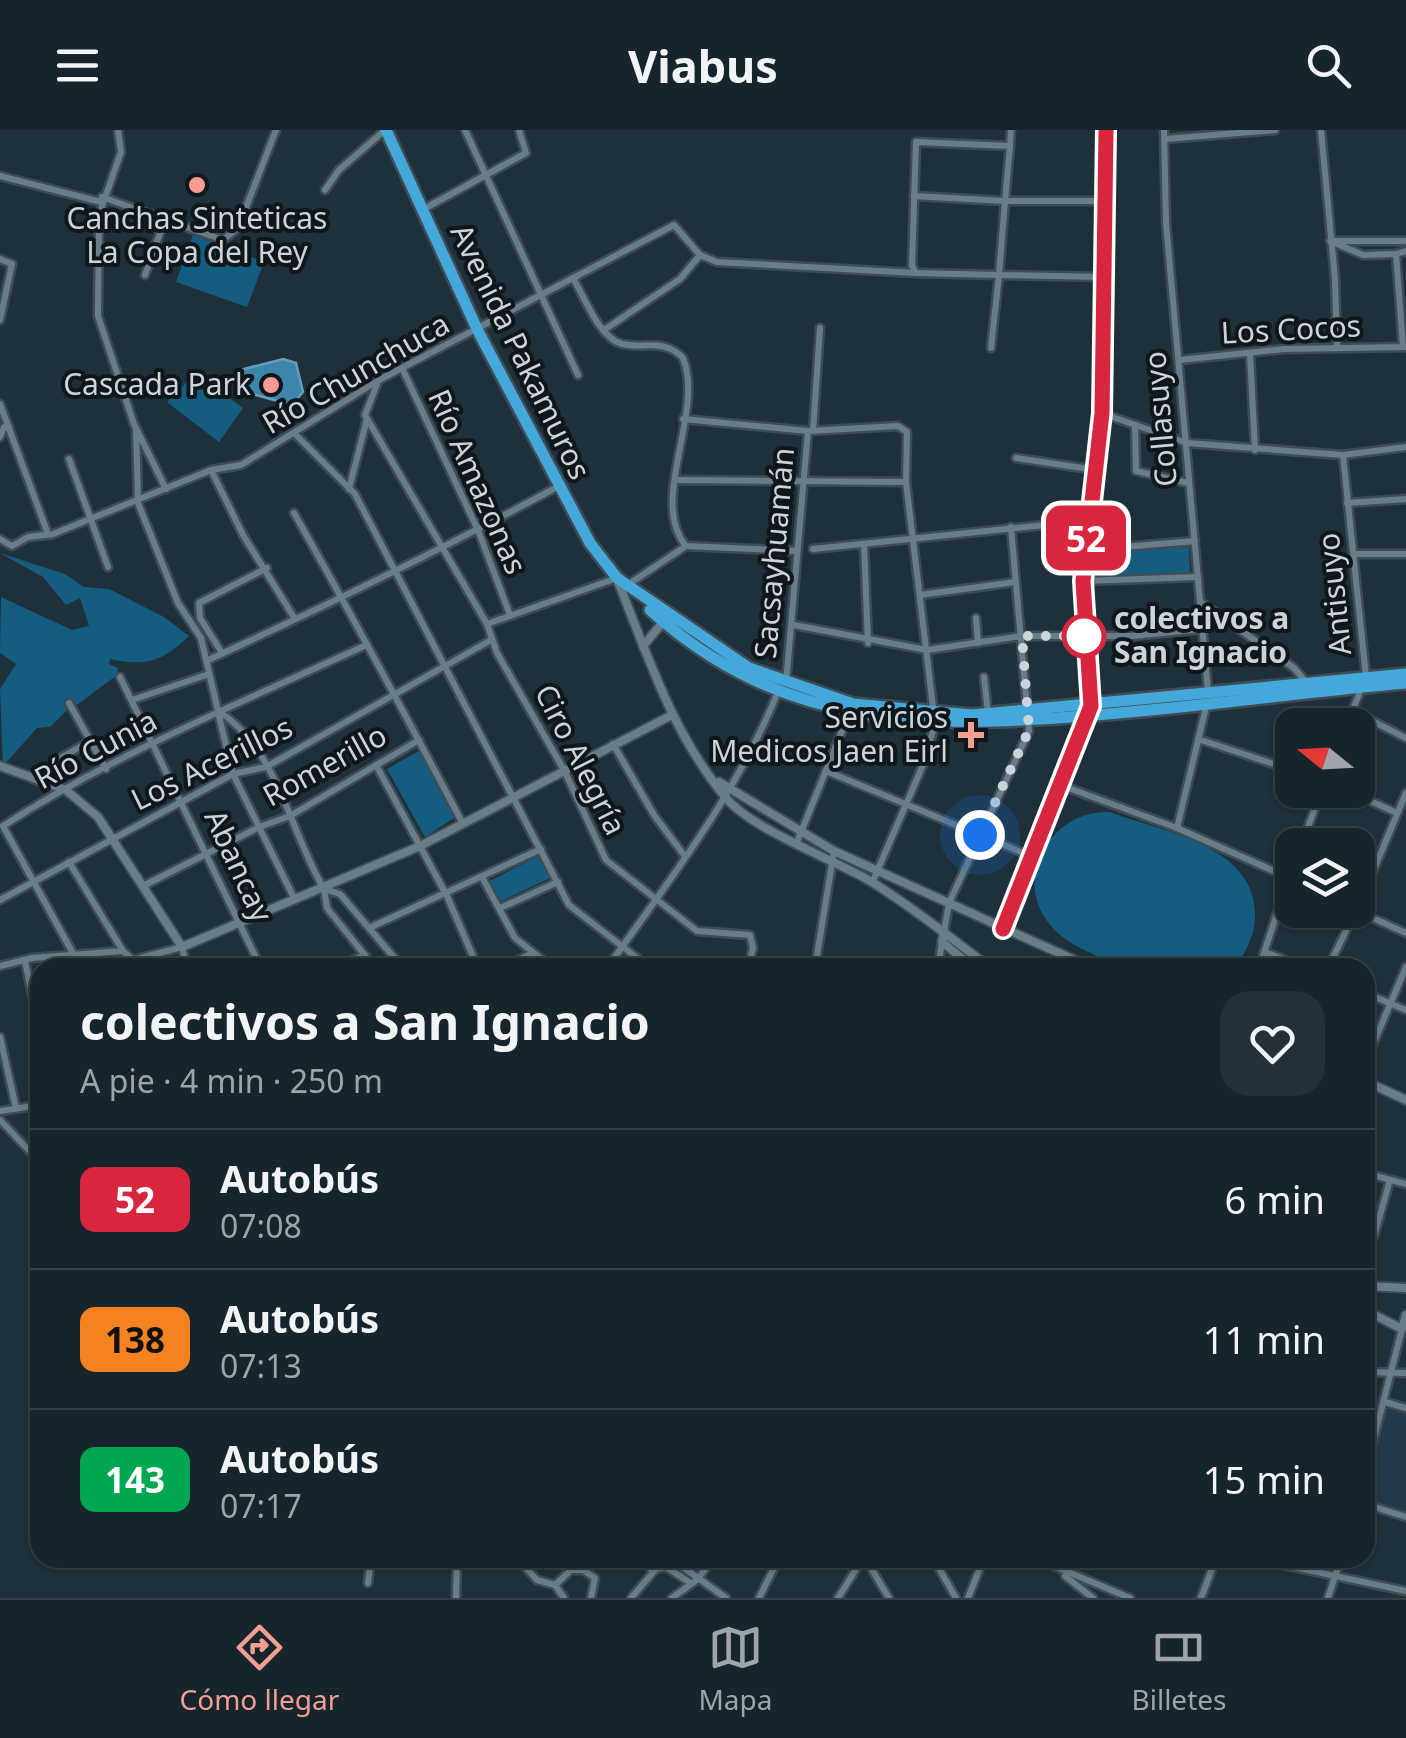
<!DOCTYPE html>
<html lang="es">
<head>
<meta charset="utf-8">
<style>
  body { margin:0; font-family:"Noto Sans",sans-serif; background:#233038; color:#f1f3f6; height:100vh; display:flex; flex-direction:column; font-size:38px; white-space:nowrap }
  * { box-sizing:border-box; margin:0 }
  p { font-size:32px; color:#9ea4a9 }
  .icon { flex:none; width:55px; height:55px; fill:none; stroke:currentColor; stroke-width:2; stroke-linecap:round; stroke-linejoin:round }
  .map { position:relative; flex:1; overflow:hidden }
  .side { position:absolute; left:30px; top:828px; width:1345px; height:610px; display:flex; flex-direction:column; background:#16242c; border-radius:30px; box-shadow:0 2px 8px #0004,0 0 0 2px #354148 }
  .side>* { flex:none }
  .badge { padding:0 20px; border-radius:15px; font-size:35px; line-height:65px }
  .needle { width:65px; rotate:288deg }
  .tools { position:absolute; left:1275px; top:578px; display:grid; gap:20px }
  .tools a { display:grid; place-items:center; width:100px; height:100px; border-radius:20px; background:#16242c; box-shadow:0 2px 8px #0004,0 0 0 2px #354148; font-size:50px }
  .you { position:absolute; width:50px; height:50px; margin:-25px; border:8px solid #fff; border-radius:50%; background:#1a73e8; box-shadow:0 0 0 15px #1a73e833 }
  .map>.badge { position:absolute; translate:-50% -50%; box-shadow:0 0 0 5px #fff }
  .round { display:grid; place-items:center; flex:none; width:105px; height:105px; border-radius:30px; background:#233038 }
  .head { display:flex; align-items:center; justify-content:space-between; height:170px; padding:0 50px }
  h1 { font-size:48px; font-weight:700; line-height:75px }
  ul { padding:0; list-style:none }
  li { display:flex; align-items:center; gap:30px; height:140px; padding:0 50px; border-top:2px solid #354148 }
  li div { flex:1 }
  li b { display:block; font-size:38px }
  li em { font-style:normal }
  li .badge { min-width:110px; font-weight:700; text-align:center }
  header { display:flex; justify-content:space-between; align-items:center; height:130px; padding:0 50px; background:#16242c; font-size:45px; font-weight:700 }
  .tabs { display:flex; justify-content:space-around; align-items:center; height:140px; border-top:2px solid #354148; background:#16242c; font-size:28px; color:#9ea4a9 }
  .tabs a { display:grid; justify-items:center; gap:5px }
  .tabs .current { color:#f59c93 }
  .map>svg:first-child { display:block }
  .built { fill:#223a49 }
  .green { fill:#145d80 }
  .water { fill:#3c85ad; stroke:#679dbb; stroke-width:2.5 }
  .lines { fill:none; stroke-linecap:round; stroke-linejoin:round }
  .minor-casing { stroke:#3e4c55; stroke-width:11 }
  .tertiary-casing { stroke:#3e4c55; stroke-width:12 }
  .trunk-casing { stroke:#3e4c55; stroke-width:16 }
  .minor { stroke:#697d89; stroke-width:6 }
  .tertiary { stroke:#697d89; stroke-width:8 }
  .trunk { stroke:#44a8da; stroke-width:11 }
  .line-casing { stroke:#fff; stroke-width:22 }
  .line { stroke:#d7263d; stroke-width:15 }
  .walk { stroke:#cad4db; stroke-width:10; stroke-dasharray:0 18 }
  .poi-dot { fill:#f59c93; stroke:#0f171b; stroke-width:4 }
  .stop-dot { fill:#fff; stroke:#d7263d; stroke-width:5 }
  .labels { text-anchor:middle; stroke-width:8; stroke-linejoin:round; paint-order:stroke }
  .poi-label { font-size:30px; fill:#cad4db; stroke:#0f171b; text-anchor:end }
  .street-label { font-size:30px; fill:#cad4db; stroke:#0f171b }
  .stop-label { font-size:30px; font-weight:bold; fill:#cad4db; stroke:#0f171b; text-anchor:start }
</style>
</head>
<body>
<header><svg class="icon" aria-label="menu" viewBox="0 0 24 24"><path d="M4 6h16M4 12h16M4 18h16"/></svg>Viabus<svg class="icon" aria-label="search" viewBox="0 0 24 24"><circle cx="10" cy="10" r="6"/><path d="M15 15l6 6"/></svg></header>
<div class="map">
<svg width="1406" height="1468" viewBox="0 0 1406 1468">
  <rect width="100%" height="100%" fill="#1e303a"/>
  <polygon class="built" points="1387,1275 1406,1280 1406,1383 1365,1370"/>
  <g class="green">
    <polygon points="193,105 264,132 247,177 176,152"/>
    <polygon points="195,243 243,278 219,312 167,272"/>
    <polygon points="1189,417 1190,443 1095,447 1095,420"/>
    <path d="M0,423L65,444L84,457L109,459L164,487L189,506C163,531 146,537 110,529L109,534L118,538L117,545L77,575L69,572L68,579L50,597L37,598L3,636L0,559L16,534L0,523L1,467L72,500L89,496L80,468L66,475L43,447Z"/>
    <polygon points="419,621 457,686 425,707 387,639"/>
    <path d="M1110,682C1162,702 1258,715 1255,788C1254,806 1246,824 1234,837C1202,838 1156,846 1125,836C1102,829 1067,815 1051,796C1010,749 1051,679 1110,682Z"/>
    <polygon points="538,726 550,748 499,772 488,752"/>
  </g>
  <polygon class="water" points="283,229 296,233 303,262 292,275 242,261 240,240"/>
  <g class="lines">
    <g class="minor-casing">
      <g id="minor">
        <polyline points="118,0 121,22 99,85 98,186 134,294 166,359"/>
        <polyline points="465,0 578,245"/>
        <polyline points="1164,0 1166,93 1208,561"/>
        <polyline points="1321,0 1335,149 1337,218"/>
        <polyline points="1165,9 1275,0"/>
        <polyline points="1010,16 1011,0"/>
        <polyline points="0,46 101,72"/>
        <polyline points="325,60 339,40 385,0"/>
        <polyline points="914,66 1005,71 999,145 1104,147"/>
        <polyline points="102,67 223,110 238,98 276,0"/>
        <polyline points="422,80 526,23 519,0"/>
        <polyline points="1330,111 1406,111"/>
        <polyline points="1335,113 1363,125 1396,124"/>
        <polyline points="700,125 717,132 916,143"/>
        <polyline points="0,129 12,134 0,190"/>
        <polyline points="145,145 165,89"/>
        <path d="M573,148C584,166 599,208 622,214C644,219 664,208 683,228C705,282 648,371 686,416L797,421"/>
        <polyline points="1403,217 1396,124 1406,121"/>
        <polyline points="991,218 999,145 916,143 912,136 916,12 1010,16 1005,71 1108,71"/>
        <polyline points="1250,224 1255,320"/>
        <polyline points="1180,230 1284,219 1406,217"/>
        <polyline points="402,238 478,400 510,485"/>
        <polyline points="377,254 365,285 487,494 497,523 564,640 606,730 697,801 750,805 753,818 748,838"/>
        <polyline points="0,274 48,404"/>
        <polyline points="1101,283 1187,313 1343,325 1406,317"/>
        <polyline points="683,289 808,301 786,553"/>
        <polyline points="1135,296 1136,341 1188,353"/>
        <path d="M136,298L138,373L178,473L201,508L218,581C277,617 290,702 324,759L327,778L375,838"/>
        <polyline points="808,301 898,296 907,302 906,352 935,594 923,635 872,753"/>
        <polyline points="813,301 820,198"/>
        <polyline points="294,303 355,364 569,775 650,838"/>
        <polyline points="0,307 4,297 9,297"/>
        <polyline points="1343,325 1366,547"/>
        <polyline points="1016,328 1096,340"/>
        <polyline points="69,329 108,437"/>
        <polyline points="211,340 243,405 295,489"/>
        <polyline points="678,350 906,352"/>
        <polyline points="349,359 367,289"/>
        <polyline points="1347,373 1406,369"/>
        <path d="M294,383C352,485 407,588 462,692"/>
        <polyline points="0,409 12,416 28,407 53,404 211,340 241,335 379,250 674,95 700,125 680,149 604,200"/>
        <polyline points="864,414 868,513"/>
        <polyline points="813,419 1044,395 1111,418 1195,411"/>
        <polyline points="1356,424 1406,424"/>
        <polyline points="1083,451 1198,447"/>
        <polyline points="629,454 686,416"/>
        <polyline points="920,465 1015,452"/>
        <polyline points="1202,473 1294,538 1307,553"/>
        <polyline points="976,488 978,513"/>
        <polyline points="487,494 617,448"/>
        <polyline points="794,495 927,520 1022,506 1132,506 1202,499"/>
        <polyline points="222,523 200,488 199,473 267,438"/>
        <path d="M208,530C326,476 443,419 557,357"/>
        <polyline points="120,547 261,838"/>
        <polyline points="984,547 988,583"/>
        <polyline points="132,570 209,544"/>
        <polyline points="1091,572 1083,451 1101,283 1106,0"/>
        <polyline points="69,573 106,639"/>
        <polyline points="1353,581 1406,608"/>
        <polyline points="218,582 233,644 295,770"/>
        <polyline points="1347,595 1361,559"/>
        <polyline points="1198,609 1292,640"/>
        <polyline points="613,614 654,685 684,725"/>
        <polyline points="835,617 862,624"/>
        <polyline points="376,635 447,766 478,838"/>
        <polyline points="826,641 1033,727"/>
        <polyline points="39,649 57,630 90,611"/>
        <polyline points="1063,656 1177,698 1292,749"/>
        <polyline points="1346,660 1397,683"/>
        <polyline points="1177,698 1207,573"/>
        <polyline points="797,712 851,579"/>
        <polyline points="1301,715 1322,660"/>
        <polyline points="69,732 123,821"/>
        <polyline points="483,749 515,808 553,838"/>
        <polyline points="145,755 259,697 290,686 419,610"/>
        <polyline points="324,759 340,764 403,838"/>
        <polyline points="0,770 233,644 266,637 491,510"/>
        <polyline points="1358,777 1406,663"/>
        <polyline points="500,778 558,752"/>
        <polyline points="1355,780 1406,803"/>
        <polyline points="369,798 541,719"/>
        <polyline points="1003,799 1088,584"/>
        <polyline points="944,802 949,773 1029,601 1011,397"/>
        <polyline points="1265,822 1305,838"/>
        <polyline points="25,831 40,902"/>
        <polyline points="0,836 32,828 123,821 133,830 182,817 187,838"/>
        <path d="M81,838L3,696C116,623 243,572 364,516"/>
        <polyline points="333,838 365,825"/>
        <polyline points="501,838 533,823"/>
        <path d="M607,838C671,748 739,661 779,559"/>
        <polyline points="815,838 834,721"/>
        <polyline points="938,838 942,812"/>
        <polyline points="1259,838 1292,738"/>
        <polyline points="1328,838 1356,780"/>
        <polyline points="1365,863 1406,880"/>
        <polyline points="0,907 16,978"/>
        <polyline points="1365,933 1406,837"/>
        <polyline points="0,981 40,975"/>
        <polyline points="0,990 40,1032"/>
        <polyline points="1365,1043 1406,1054"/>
        <polyline points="1374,1106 1390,1050"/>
        <polyline points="1365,1242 1406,1243"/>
        <polyline points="1385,1272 1406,1278"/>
        <polyline points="1365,1343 1402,1199"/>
        <polyline points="1365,1374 1406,1387"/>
        <polyline points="517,1428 537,1450 555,1455 571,1440"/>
        <polyline points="556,1428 571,1440 583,1440 595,1448 591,1468"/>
        <polyline points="642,1428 652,1441"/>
        <polyline points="670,1428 726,1468"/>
        <polyline points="865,1428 889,1468"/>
        <polyline points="933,1428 956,1468"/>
        <polyline points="1035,1428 1130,1468"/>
        <polyline points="1251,1428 1406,1461"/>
        <polyline points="583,1440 601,1428"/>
        <polyline points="1065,1446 1093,1468"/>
        <polyline points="368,1453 371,1428"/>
        <polyline points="555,1455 564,1468"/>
        <polyline points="456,1468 457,1428"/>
        <polyline points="631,1468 656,1439 666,1437 689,1452"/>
        <polyline points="672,1468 698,1449 713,1428"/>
        <polyline points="759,1468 779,1428"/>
        <polyline points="838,1468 863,1428"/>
        <polyline points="968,1468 984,1428"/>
        <polyline points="1201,1468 1216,1428"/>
        <polyline points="1328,1468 1341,1428"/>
      </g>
    </g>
    <g class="tertiary-casing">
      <g id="tertiary">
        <path d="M617,449C648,526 672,603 726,668C753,700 833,729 872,752C913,778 952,808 990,838"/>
        <polyline points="643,516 663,492"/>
        <polyline points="0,636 66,660 98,687 182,817 420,716 672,585"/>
        <polyline points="719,652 834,721 1092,838"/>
        <polyline points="944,802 942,812 974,838"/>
        <polyline points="1365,951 1406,970"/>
        <polyline points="1365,1156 1406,1158"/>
        <polyline points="1365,1180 1402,1199 1406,1185"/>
      </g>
    </g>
    <g class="trunk-casing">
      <g id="trunk">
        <polyline points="386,0 478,201 590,413 617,448 749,538 853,574 972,585 1406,544"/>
        <path d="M650,480C783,600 928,599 1095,585C1199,577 1302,562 1406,553"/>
      </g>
    </g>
    <use href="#minor" class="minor"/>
    <use href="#tertiary" class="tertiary"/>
    <use href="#trunk" class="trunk"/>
  </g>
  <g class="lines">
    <g class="line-casing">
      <polyline id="line" points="1003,799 1091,576 1083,451 1102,283 1106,0"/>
    </g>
    <use href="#line" class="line"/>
    <polyline class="walk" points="980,705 1029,600 1022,506 1084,506"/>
  </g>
  <g class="poi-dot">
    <circle cx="197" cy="55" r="10"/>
    <circle cx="271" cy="255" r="10"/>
    <path d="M966 590h10v10h10v10h-10v10h-10v-10h-10v-10h10z"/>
  </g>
  <circle class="stop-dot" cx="1084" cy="506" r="20"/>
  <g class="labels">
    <g class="poi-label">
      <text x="197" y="99" text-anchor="middle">Canchas Sinteticas<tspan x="197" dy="34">La Copa del Rey</tspan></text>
      <text x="251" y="265">Cascada Park</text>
      <text x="948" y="598">Servicios<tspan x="948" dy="34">Medicos Jaen Eirl</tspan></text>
    </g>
    <g class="street-label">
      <text transform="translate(1291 200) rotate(-3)" y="10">Los Cocos</text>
      <text transform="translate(520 222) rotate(64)" y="10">Avenida Pakamuros</text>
      <text transform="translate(356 244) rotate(-30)" y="10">Río Chunchuca</text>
      <text transform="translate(1161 289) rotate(-95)" y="10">Collasuyo</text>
      <text transform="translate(477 352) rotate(66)" y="10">Río Amazonas</text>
      <text transform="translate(775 423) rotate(-85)" y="10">Sacsayhuamán</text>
      <text transform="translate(1335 464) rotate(-96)" y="10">Antisuyo</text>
      <text transform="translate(96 620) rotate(-28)" y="10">Río Cunia</text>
      <text transform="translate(580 630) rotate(63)" y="10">Ciro Alegría</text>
      <text transform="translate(212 634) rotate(-26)" y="10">Los Acerillos</text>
      <text transform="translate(325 636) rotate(-29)" y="10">Romerillo</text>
      <text transform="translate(238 736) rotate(65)" y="10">Abancay</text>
    </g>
    <g class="stop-label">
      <text x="1114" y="499">colectivos a<tspan x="1114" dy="34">San Ignacio</tspan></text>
    </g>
  </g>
</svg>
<div class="tools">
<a><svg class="needle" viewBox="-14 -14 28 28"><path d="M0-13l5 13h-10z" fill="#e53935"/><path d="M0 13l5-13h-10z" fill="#9ea4a9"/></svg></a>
<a><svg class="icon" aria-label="layers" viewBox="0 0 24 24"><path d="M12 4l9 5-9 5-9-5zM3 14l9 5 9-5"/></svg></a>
</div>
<div class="you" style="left:980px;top:705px"></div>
<b class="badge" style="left:1086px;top:408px;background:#d7263d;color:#fff">52</b>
<section class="side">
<div class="head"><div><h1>colectivos a San Ignacio</h1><p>A pie · 4 min · 250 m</p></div><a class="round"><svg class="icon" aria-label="heart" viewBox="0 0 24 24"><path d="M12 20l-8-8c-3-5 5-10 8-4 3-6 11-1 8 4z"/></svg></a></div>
<ul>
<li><span class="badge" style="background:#d7263d;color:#fff">52</span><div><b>Autobús</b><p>07:08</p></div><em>6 min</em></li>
<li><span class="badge" style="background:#f58220;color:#111">138</span><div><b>Autobús</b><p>07:13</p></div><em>11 min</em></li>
<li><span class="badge" style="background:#00a651;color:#fff">143</span><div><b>Autobús</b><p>07:17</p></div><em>15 min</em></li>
</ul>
</section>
</div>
<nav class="tabs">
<a class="current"><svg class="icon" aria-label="directions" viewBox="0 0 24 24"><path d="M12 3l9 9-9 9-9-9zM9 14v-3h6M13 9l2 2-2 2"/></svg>Cómo llegar</a>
<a><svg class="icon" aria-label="map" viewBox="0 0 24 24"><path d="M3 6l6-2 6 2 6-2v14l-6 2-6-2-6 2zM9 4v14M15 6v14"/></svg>Mapa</a>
<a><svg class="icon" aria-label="tickets" viewBox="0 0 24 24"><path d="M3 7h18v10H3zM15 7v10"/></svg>Billetes</a>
</nav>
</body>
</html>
